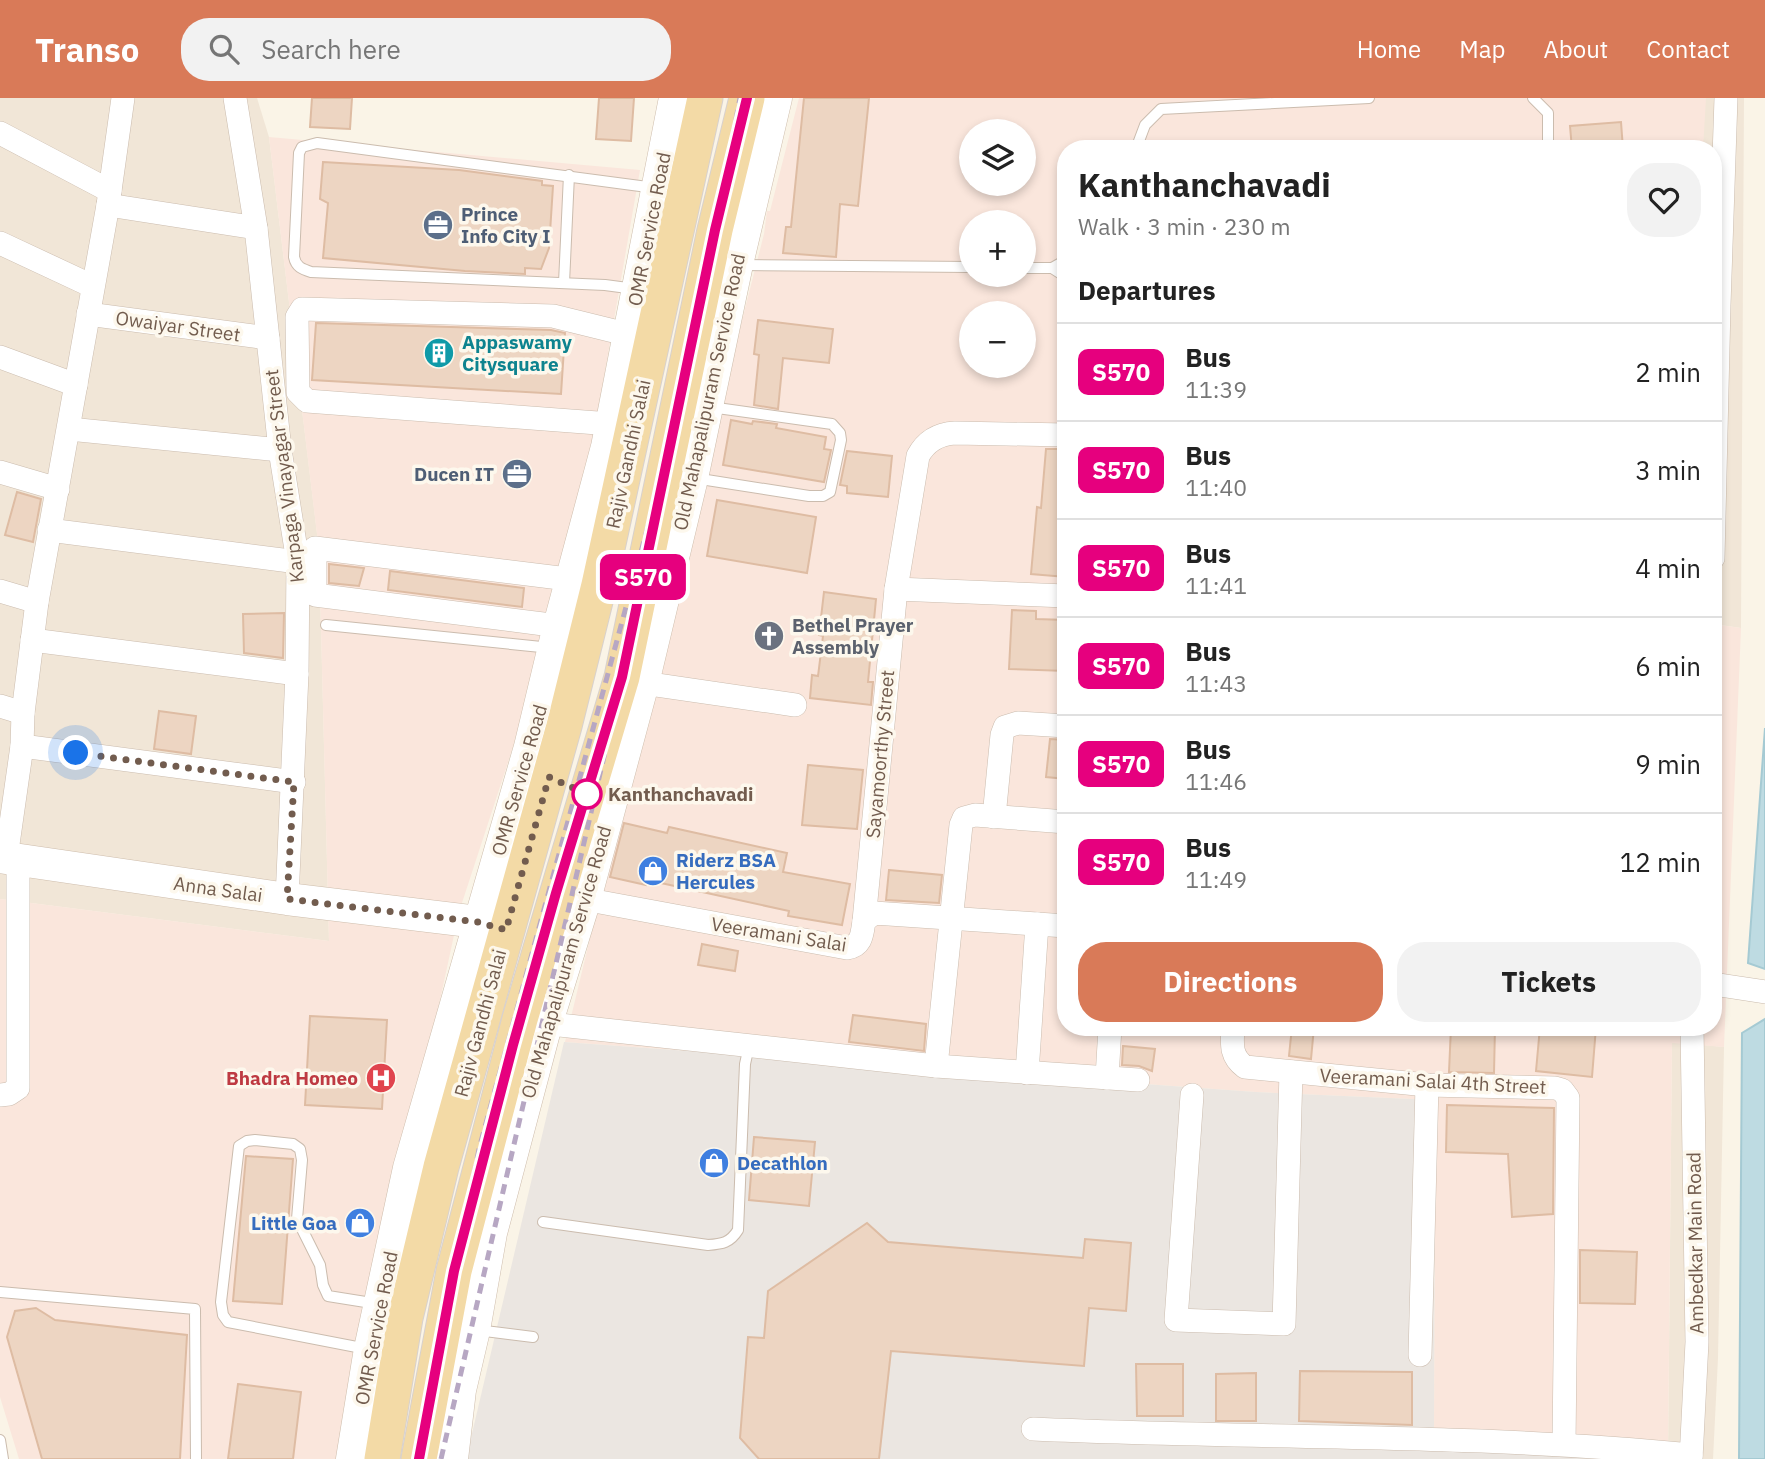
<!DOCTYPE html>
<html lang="en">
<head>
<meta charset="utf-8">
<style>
  body { margin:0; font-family:"IBM Plex Sans",sans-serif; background:#f2f2f2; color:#222; height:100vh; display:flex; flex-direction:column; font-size:26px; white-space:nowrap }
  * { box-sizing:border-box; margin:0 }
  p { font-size:23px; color:#767676 }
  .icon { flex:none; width:38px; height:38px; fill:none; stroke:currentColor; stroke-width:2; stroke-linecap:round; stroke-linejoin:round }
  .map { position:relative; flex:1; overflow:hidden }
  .drawer { position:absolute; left:1057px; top:42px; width:665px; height:896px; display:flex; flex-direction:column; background:#fff; border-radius:28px; box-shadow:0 4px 10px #0003 }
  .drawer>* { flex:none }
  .badge { padding:0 14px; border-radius:10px; font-size:24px; line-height:46px }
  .fabs { position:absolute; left:959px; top:21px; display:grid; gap:14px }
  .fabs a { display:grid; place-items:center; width:77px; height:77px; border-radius:50%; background:#fff; box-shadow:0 4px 10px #0003; font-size:35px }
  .you { position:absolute; width:35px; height:35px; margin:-18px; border:5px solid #fff; border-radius:50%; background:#1a73e8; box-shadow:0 0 0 10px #1a73e833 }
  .map>.badge { position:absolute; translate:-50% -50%; box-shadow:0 0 0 4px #fff }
  h2 { padding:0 21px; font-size:26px; line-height:63px }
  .round { display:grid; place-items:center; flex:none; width:74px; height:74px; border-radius:28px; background:#f2f2f2 }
  .head { display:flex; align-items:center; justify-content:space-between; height:119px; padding:0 21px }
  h1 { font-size:33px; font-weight:800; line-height:52px }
  .action { display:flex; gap:14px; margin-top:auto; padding:14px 21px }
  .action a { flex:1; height:80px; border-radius:28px; background:#d97a58; color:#fff; font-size:28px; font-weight:800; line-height:80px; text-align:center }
  .action a+a { background:#f2f2f2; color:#222 }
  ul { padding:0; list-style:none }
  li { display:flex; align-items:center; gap:21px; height:98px; padding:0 21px; border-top:2px solid #e0e0e0 }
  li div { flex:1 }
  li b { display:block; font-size:26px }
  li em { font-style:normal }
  li .badge { min-width:77px; font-weight:700; text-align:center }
  header { display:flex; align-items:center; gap:42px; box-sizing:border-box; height:98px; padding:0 35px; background:#d97a58; color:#fff }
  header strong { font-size:33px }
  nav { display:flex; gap:38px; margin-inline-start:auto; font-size:24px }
  .search { width:490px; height:63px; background:#f2f2f2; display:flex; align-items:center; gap:18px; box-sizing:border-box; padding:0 24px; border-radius:28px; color:#767676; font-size:26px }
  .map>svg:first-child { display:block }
  .residential { fill:#f1e6d7 }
  .commercial { fill:#fae6dc; fill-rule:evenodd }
  .industrial { fill:#ebe6e1 }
  .water { fill:#bedbe2; stroke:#a5cad3; stroke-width:2 }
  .building { fill:#edd5c2; stroke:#debca3; stroke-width:2 }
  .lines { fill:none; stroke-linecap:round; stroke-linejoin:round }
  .lane-casing { stroke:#cbbcae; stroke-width:12 }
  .street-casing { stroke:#cbbcae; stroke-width:24 }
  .secondary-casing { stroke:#cebdac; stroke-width:33 }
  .primary-casing { stroke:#d8d1cd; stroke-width:37 }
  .lane { stroke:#fff; stroke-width:10 }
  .street { stroke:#fff; stroke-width:23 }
  .secondary { stroke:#fff; stroke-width:32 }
  .primary { stroke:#f3daa6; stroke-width:35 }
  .rail { stroke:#b7a7c3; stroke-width:5; stroke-dasharray:10 7; stroke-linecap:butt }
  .line-casing { stroke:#fff; stroke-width:16 }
  .line { stroke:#e6007e; stroke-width:10 }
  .walk { stroke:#725c4e; stroke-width:7; stroke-dasharray:0 12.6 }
  .stop-dot { fill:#fff; stroke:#e6007e; stroke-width:3.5 }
  .labels { text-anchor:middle; stroke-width:7; stroke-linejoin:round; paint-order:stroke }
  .service-label { font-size:19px; font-weight:bold; fill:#4e5e75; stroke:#fdf8ed; text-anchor:start }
  .street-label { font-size:19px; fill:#725c4e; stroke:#fdf8ed }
  .culture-label { font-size:19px; font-weight:bold; fill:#0d838f; stroke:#fdf8ed; text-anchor:start }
  .worship-label { font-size:19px; font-weight:bold; fill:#5b616d; stroke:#fdf8ed; text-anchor:start }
  .stop-label { font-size:19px; font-weight:bold; fill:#725c4e; stroke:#fdf8ed; text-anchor:start }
  .shop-label { font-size:19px; font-weight:bold; fill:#366cbe; stroke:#fdf8ed; text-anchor:start }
  .health-label { font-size:19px; font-weight:bold; fill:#be3a42; stroke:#fdf8ed; text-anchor:end }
</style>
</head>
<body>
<header>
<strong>Transo</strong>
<div class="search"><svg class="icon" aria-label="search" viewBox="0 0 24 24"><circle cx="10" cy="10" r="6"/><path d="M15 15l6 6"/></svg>Search here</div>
<nav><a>Home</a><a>Map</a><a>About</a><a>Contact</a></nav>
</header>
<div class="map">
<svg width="1765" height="1361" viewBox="0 0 1765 1361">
  <rect width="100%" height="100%" fill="#faf4e7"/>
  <g class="residential">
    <polygon points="0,0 257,0 269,39 319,452 329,843 0,801"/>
    <polygon points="1695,0 1744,0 1741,530 1713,526 1713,51 1688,51"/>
    <polygon points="1672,944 1724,949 1718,1260 1713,1361 1668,1361"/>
  </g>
  <g class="commercial">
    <path d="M799,0H1706L1703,51H1066V929H1713V526L1741,530L1724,949L1672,945L1668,1351L1434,1347L1435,1002L1256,994L565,944L684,450L764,136L767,113H770ZM971,33H1024V86H971ZM971,124H1024V177H971ZM971,215H1024V268H971Z"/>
    <polygon points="269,39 640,72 570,475 459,814 341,1361 19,1361 0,1299 0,801 329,843 319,453"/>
  </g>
  <polygon class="industrial" points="564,944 1256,994 1435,1002 1434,1347 1668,1361 466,1361"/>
  <g class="water">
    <polygon points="1765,630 1765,871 1748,865"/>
    <polygon points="1765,921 1765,1361 1739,1361 1742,935"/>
  </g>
  <g class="building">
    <polygon points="312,0 352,0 350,31 310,29"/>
    <polygon points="599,0 634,0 631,43 596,41"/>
    <polygon points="804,0 869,0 858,108 840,106 836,159 783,155 786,129 791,129"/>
    <polygon points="1621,24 1623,51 1572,51 1570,28"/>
    <polygon points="323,64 459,72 542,83 542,87 553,88 549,150 541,171 525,170 525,176 465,173 323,160 328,105 320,101"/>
    <polygon points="758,222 833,231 829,265 783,260 778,311 754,307 759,257 754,256"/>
    <polygon points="316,225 551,232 565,235 561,296 312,282"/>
    <polygon points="731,322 752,326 753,323 777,326 776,330 826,339 824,351 831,352 824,384 723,367"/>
    <polygon points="1046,351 1066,351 1066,479 1031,476 1037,409 1041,410"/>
    <polygon points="847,353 892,358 888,399 847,395 847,388 840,387"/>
    <polygon points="17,394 41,401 33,444 5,437"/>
    <polygon points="717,402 816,419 807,475 707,458"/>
    <polygon points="329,466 364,470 359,488 329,485"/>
    <polygon points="390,473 524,490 522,509 388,492"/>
    <polygon points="824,494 876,501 868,584 873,584 871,607 810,600 812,577 818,578 823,538 819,537"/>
    <polygon points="1012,512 1036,513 1036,521 1066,522 1066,573 1009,571"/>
    <polygon points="284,515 283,560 244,555 243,516"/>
    <polygon points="159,613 196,618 191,656 154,651"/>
    <polygon points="1050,641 1066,642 1066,681 1046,679"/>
    <polygon points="808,667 863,672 857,731 802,727"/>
    <polygon points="624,725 667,735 669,729 787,755 783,774 850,786 842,827 788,818 789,813 647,782 646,787 610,779"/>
    <polygon points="889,772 942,777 939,805 886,802"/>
    <polygon points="702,846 738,853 735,873 698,867"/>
    <polygon points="853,917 926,926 924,953 849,944"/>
    <polygon points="310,918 387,922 382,1011 305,1007"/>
    <polygon points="1292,929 1314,929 1311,961 1289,958"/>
    <polygon points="1451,929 1495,929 1494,975 1449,974"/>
    <polygon points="1540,929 1596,929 1592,979 1536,973"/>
    <polygon points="1123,948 1155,951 1152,973 1139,968 1122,967"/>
    <polygon points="1447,1007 1554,1010 1553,1116 1512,1119 1508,1056 1446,1054"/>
    <polygon points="754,1039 815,1044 809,1108 749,1102"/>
    <polygon points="246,1058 293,1061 282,1206 233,1203"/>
    <polygon points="867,1125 888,1144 1083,1160 1085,1141 1131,1145 1126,1213 1089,1210 1084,1268 891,1253 879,1361 759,1361 740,1340 748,1239 764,1240 768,1193"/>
    <polygon points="1580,1152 1637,1154 1635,1206 1580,1205"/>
    <polygon points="36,1210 55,1222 187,1237 180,1361 42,1361 7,1239 15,1213"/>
    <polygon points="1136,1266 1183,1266 1183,1318 1137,1318"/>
    <polygon points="1300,1273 1412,1274 1412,1327 1299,1323"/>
    <polygon points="1256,1275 1256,1323 1216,1323 1216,1276"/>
    <polygon points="238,1286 301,1294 293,1361 228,1361"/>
  </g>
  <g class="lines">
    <g class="lane-casing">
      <g id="lane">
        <polyline points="1533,0 1548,15 1548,51"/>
        <polyline points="1136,51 1145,27 1161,11 1369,0"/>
        <polyline points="740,167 971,169"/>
        <polyline points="1024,170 1052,170 1066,162"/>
        <polyline points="1052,170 1066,179"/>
        <polyline points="564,185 569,77"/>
        <path d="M635,191L605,187L311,174C302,171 296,169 294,159L299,55L302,49L317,45L655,90"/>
        <polyline points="694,380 809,398 823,398 830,394 841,342 840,335 832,326 710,309"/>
        <polyline points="326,527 551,550"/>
        <path d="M543,1124L708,1147C722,1146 730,1145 738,1132L745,966L749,948"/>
        <polyline points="0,1194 195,1211 196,1361"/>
        <polyline points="477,1232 533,1239"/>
        <polyline points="367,1251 228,1224 223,1217 221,1204 239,1048 247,1043 255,1042 293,1046 300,1051 302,1062 297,1121 320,1167 323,1187 328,1198 378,1206"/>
        <polyline points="0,1342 3,1361"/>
      </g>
    </g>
    <g class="street-casing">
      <g id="street">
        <polyline points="235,0 256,130 280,352 298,464 297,576 287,801"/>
        <polyline points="0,35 110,93"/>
        <polyline points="108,107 256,130"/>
        <polyline points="0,145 92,188"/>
        <polyline points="88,216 268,240"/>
        <polyline points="0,259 76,287"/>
        <polyline points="611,326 307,303 298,294 297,219 302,211 553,218 630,237"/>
        <polyline points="69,331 280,352"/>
        <polyline points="0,374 58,391"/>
        <polyline points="49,432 298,464"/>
        <polyline points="1713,460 1719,207 1726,0"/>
        <path d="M896,491L918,358C926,343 938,336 955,335L1066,337"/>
        <polyline points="0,493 37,504"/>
        <polyline points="559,528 315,497 315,450 584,483"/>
        <polyline points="32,542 297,576"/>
        <polyline points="643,585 795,607"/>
        <polyline points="0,608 23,615"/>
        <polyline points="22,648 294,684"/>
        <polyline points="994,719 1002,637 1005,629 1018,625 1066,628"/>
        <polyline points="6,760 22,648 23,615 37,504 108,107 123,0"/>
        <path d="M573,799L847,850C862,848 862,836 864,823L874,815L1066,828"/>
        <polyline points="864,823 896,491 1066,498"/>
        <polyline points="1713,886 1765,894"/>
        <polyline points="532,924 936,968 1138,982"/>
        <path d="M1233,929C1232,946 1230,958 1245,969L1427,987L1555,990L1562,992L1568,1000L1564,1346"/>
        <polyline points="936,968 961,727 964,720 975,717 1066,724"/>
        <polyline points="1027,975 1037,826"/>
        <polyline points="1107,980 1110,929"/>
        <polyline points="0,997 9,996 18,990 18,763"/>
        <polyline points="1192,997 1176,1222 1284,1226 1291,974"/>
        <polyline points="1420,1257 1427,987"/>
        <path d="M1033,1331C1253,1341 1472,1335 1691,1357"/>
        <polyline points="1691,1361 1697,1244 1692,929"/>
      </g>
    </g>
    <g class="secondary-casing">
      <g id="secondary">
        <polyline points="0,759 287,801 478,824 497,830"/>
        <polyline points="352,1361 370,1251 409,1070 530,649 559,528 607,349 675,0"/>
        <polyline points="452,1361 460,1292 474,1232 491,1135 546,927 585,801 643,585 692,380 737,166 776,0"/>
      </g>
    </g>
    <g class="primary-casing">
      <g id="primary">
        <polyline points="382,1361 405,1220 441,1069 564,628 599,487 705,0"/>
        <polyline points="419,1361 454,1173 520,921 622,579 715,132 747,0"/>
      </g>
    </g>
    <use href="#lane" class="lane"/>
    <use href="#street" class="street"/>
    <use href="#secondary" class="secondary"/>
    <use href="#primary" class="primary"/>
    <g class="rail">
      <polyline points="418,1361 479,1051 686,288 740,0"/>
      <polyline points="441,1361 651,456"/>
    </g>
  </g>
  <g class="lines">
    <g class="line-casing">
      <polyline id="line" points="419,1361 454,1173 513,947 556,795 622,579 715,132 747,0"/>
    </g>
    <use href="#line" class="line"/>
    <polyline class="walk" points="76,655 294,684 287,801 478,824 506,832 549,679 587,696"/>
  </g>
  <defs>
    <g id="office-disc" transform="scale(1.575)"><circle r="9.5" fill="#5c6f8a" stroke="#fdf8ed"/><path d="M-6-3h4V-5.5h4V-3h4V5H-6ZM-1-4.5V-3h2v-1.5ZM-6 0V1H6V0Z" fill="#fff"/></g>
    <g id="building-disc" transform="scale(1.575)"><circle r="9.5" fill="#0f9aa8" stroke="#fdf8ed"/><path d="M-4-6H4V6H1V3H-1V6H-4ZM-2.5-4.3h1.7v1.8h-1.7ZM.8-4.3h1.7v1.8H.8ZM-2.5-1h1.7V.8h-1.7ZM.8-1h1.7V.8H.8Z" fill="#fff"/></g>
    <g id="church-disc" transform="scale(1.575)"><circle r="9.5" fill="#6b7280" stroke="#fdf8ed"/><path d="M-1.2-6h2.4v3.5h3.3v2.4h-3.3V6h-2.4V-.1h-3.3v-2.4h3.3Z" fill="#fff"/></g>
    <g id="shop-disc" transform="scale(1.575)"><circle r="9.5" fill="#3f7fe0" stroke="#fdf8ed"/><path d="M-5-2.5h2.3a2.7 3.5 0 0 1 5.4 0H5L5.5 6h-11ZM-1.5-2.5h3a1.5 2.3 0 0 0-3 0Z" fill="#fff"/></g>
    <g id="hospital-disc" transform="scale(1.575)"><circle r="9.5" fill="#e0444e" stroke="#fdf8ed"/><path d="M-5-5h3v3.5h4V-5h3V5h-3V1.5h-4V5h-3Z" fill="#fff"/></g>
  </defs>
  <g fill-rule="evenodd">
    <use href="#office-disc" x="438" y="127"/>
    <use href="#building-disc" x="439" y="255"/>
    <use href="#office-disc" x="517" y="376"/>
    <use href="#church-disc" x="769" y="538"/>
    <use href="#shop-disc" x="653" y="773"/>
    <use href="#hospital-disc" x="381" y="980"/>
    <use href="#shop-disc" x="714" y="1065"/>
    <use href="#shop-disc" x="360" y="1125"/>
  </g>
  <circle class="stop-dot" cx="587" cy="696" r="14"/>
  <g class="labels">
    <g class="service-label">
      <text x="461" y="123">Prince<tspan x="461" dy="22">Info City I</tspan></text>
      <text x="494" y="383" text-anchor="end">Ducen IT</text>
    </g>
    <g class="street-label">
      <text transform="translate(649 131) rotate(-79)" y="7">OMR Service Road</text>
      <text transform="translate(178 228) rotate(8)" y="7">Owaiyar Street</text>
      <text transform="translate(709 294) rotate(-78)" y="7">Old Mahapalipuram Service Road</text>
      <text transform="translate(628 356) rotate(-78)" y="7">Rajiv Gandhi Salai</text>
      <text transform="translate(284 378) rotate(-97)" y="7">Karpaga Vinayagar Street</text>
      <text transform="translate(880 656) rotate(-85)" y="7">Sayamoorthy Street</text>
      <text transform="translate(519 682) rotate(-74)" y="7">OMR Service Road</text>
      <text transform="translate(218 791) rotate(8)" y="7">Anna Salai</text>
      <text transform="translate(779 836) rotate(9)" y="7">Veeramani Salai</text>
      <text transform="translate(566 864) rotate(-74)" y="7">Old Mahapalipuram Service Road</text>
      <text transform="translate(480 925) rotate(-75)" y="7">Rajiv Gandhi Salai</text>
      <text transform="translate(1433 983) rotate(3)" y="7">Veeramani Salai 4th Street</text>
      <text transform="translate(1695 1145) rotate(-91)" y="7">Ambedkar Main Road</text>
      <text transform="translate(376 1230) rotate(-79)" y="7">OMR Service Road</text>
    </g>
    <g class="culture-label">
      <text x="462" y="251">Appaswamy<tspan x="462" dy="22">Citysquare</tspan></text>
    </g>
    <g class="worship-label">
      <text x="792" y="534">Bethel Prayer<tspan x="792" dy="22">Assembly</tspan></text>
    </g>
    <g class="stop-label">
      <text x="608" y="703">Kanthanchavadi</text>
    </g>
    <g class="shop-label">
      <text x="676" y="769">Riderz BSA<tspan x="676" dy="22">Hercules</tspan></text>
      <text x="737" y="1072">Decathlon</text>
      <text x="337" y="1132" text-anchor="end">Little Goa</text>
    </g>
    <g class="health-label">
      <text x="358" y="987">Bhadra Homeo</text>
    </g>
  </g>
</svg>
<div class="fabs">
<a><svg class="icon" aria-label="layers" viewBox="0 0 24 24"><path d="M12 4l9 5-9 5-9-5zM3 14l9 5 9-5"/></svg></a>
<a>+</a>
<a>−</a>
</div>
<div class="you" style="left:76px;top:655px"></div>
<b class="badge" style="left:643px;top:479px;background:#e6007e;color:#fff">S570</b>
<section class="drawer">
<div class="head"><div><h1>Kanthanchavadi</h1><p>Walk · 3 min · 230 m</p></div><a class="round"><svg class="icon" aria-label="heart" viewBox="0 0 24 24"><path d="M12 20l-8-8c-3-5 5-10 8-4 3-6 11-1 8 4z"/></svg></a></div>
<h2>Departures</h2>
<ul>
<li><span class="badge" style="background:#e6007e;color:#fff">S570</span><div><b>Bus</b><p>11:39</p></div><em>2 min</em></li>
<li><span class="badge" style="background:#e6007e;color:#fff">S570</span><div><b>Bus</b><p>11:40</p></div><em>3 min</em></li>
<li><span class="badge" style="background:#e6007e;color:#fff">S570</span><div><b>Bus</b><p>11:41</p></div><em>4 min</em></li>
<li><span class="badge" style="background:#e6007e;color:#fff">S570</span><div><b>Bus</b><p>11:43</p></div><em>6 min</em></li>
<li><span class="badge" style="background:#e6007e;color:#fff">S570</span><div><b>Bus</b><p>11:46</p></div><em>9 min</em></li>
<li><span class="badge" style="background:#e6007e;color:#fff">S570</span><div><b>Bus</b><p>11:49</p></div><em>12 min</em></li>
</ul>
<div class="action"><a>Directions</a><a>Tickets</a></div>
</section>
</div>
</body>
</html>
